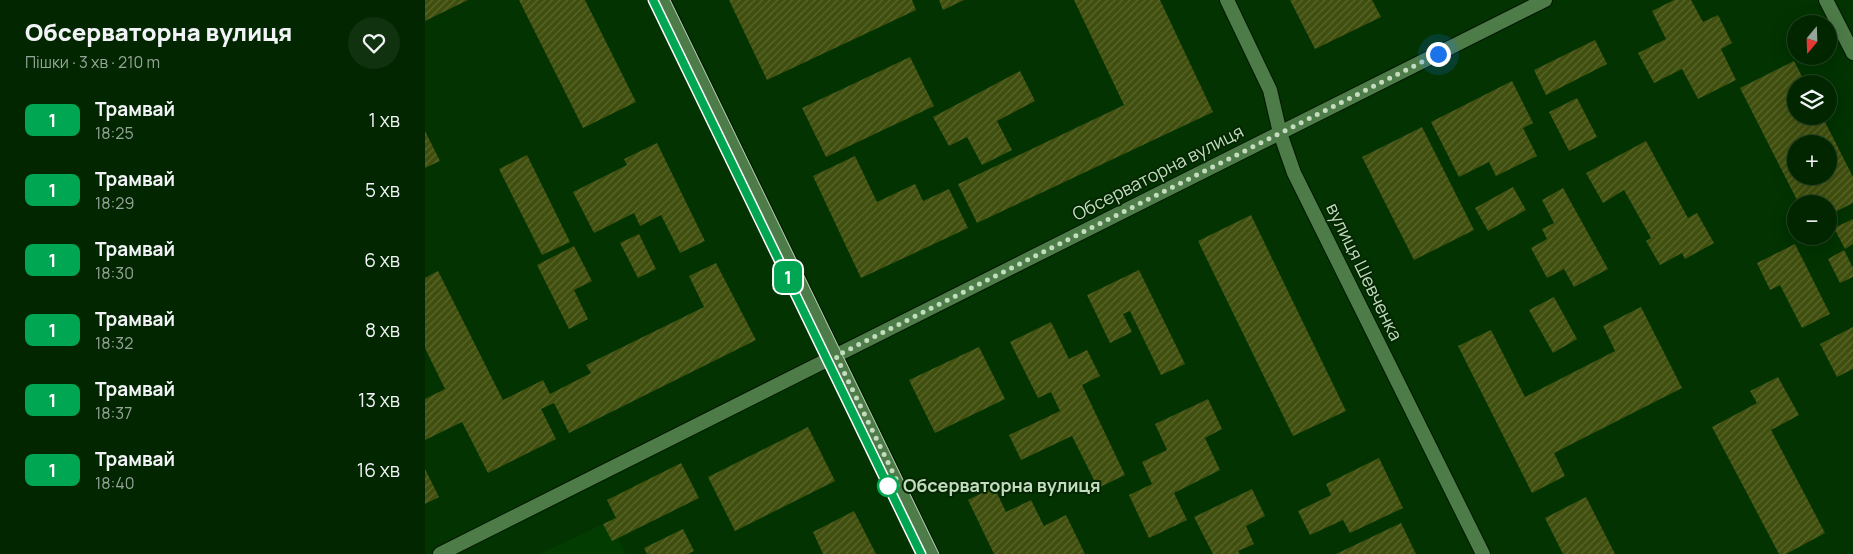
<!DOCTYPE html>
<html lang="uk">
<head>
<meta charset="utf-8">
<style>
  body { margin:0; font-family:Manrope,sans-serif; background:#10320f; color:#f1f3f6; height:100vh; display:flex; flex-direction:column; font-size:19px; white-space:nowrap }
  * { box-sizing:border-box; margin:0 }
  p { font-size:16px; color:#96a599 }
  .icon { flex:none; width:28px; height:28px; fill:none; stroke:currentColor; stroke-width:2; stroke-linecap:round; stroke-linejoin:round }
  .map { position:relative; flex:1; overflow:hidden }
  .side { display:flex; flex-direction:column; background:#022600; width:425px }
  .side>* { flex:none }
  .badge { padding:0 10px; border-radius:8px; font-size:18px; line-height:32px }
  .needle { width:32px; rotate:199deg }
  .fabs { position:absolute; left:1362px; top:15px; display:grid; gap:10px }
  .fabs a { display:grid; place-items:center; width:50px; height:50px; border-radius:50%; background:#022600; box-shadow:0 5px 20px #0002,0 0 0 1px #234322; font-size:25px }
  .you { position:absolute; width:25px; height:25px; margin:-12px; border:4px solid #fff; border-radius:50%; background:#1a73e8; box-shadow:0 0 0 8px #1a73e833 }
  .map>.badge { position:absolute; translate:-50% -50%; box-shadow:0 0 0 2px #fff }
  .round { display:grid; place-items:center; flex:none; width:52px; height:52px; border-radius:26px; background:#10320f }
  .summary { display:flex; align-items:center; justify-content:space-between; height:85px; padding:0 25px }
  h1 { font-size:24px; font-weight:800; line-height:38px }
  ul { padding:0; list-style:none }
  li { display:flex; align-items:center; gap:15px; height:70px; padding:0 25px }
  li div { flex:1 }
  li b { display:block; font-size:19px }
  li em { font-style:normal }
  li .badge { min-width:55px; font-weight:700; text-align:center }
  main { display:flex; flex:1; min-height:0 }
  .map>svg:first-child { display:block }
  .built { fill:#033c00 }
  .building { fill:url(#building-hatch); fill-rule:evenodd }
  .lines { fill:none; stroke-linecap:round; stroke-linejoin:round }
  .minor-casing { stroke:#021701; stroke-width:16 }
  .tertiary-casing { stroke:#021701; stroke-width:16 }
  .minor { stroke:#4d7c48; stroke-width:14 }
  .tertiary { stroke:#4d7c48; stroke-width:14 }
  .tram { stroke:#aecaab; stroke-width:1 }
  .line-casing { stroke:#fff; stroke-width:11 }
  .line { stroke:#00a651; stroke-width:8 }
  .walk { stroke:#c3dcbf; stroke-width:5; stroke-dasharray:0 9 }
  .stop-dot { fill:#fff; stroke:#00a651; stroke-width:2.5 }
  .labels { text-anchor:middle; stroke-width:4; stroke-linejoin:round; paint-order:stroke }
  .street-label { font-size:18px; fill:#c3dcbf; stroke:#042702 }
  .stop-label { font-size:18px; font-weight:bold; fill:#c3dcbf; stroke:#042702; text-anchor:start }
</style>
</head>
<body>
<main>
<section class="side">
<div class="summary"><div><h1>Обсерваторна вулиця</h1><p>Пішки · 3 хв · 210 m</p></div><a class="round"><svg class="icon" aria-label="heart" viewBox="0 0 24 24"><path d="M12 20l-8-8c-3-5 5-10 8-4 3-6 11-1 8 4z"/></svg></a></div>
<ul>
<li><span class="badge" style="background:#00a651;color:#fff">1</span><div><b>Трамвай</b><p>18:25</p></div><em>1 хв</em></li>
<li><span class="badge" style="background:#00a651;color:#fff">1</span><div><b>Трамвай</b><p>18:29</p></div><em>5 хв</em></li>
<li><span class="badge" style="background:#00a651;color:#fff">1</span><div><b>Трамвай</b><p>18:30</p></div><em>6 хв</em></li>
<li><span class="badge" style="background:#00a651;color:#fff">1</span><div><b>Трамвай</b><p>18:32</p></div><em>8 хв</em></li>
<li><span class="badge" style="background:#00a651;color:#fff">1</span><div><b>Трамвай</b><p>18:37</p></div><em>13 хв</em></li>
<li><span class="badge" style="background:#00a651;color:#fff">1</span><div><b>Трамвай</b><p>18:40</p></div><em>16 хв</em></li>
</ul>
</section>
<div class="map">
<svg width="1428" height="554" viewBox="0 0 1428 554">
  <defs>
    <pattern id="building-hatch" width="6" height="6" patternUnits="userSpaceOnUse" patternTransform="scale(1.25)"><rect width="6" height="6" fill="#404f0e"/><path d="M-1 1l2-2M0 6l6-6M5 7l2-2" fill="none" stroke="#5a682f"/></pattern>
  </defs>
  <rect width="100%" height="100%" fill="#023300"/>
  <polygon class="built" points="191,518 200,535 193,539 201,554 114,554"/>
  <g class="building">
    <polygon points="0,0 43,0 0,21"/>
    <polygon points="94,0 160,0 211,102 158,128"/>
    <polygon points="304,0 487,0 491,10 342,80"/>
    <polygon points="514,0 539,0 518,10"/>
    <polygon points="649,0 735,0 788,112 552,223 533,184 699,105"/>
    <polygon points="865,0 947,0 956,17 890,49"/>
    <polygon points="1249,0 1266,0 1278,22 1293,15 1307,43 1296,49 1311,80 1273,99 1257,69 1229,83 1213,53 1241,39 1227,11"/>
    <polygon points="1170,40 1182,64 1121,95 1109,70"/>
    <polygon points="485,57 509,106 401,157 377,108"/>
    <path d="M1369,61L1381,84H1371V116H1397L1428,177V203L1404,215V204H1374L1315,88ZM1371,144H1404V176H1371Z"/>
    <polygon points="595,71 610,101 572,121 587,150 557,165 542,137 524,146 508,117"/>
    <polygon points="1087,81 1108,123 1098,128 1112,156 1071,176 1064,162 1034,177 1006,122"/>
    <polygon points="1152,98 1172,137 1144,151 1124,112"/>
    <polygon points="997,127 1049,230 989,260 937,157"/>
    <polygon points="0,131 15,161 0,168"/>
    <polygon points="1221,141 1263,218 1272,213 1289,243 1260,259 1257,253 1235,265 1221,241 1226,238 1199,190 1178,203 1161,173"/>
    <polygon points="232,143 280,241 255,253 236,215 215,226 209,213 169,233 148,192 202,165 199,159"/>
    <polygon points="102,155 145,242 117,255 74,169"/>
    <polygon points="430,156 452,202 490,184 498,201 524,189 543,228 436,278 388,176"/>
    <polygon points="1088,187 1101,210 1063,231 1050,208"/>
    <polygon points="1138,188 1183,269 1149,287 1139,269 1122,278 1106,248 1122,239 1117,229 1129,223 1117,200"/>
    <polygon points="826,215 921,411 868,436 773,241"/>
    <polygon points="1428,219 1428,244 1420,249 1409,228"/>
    <polygon points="214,234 231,269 213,278 195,243"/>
    <polygon points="1370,244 1405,314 1377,328 1355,285 1345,290 1332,263"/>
    <polygon points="149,246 167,281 149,290 163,319 144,329 112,265"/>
    <polygon points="1419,250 1428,268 1428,277 1415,283 1403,259"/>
    <polygon points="291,263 331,340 144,433 129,403 116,409 131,439 63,473 37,422 0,440 0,399 20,389 0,348 0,278 13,271 78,400 118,380 125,394 166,373 161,365 279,307 264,276"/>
    <polygon points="714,270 760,364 736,375 705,311 698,314 707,332 685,343 662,295"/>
    <polygon points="1129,297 1152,339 1128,353 1104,310"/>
    <polygon points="1216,307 1257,388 1129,453 1140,476 1107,493 1033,346 1066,330 1100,397 1190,351 1178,326"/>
    <polygon points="626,322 644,359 662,350 675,376 657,385 700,475 673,488 647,436 596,460 584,435 635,411 626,392 613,398 585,342"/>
    <polygon points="1428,327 1428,369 1412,377 1395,344"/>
    <polygon points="554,347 580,399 510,433 484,380"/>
    <polygon points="1353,377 1374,415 1346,430 1400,533 1361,554 1354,554 1287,427 1332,403 1325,391"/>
    <polygon points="783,399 797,429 780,438 795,470 749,493 762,520 724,538 704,495 727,484 717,462 742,450 730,424"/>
    <polygon points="383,427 410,481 310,531 283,477"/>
    <polygon points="954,458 978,508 925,533 918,520 885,535 873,511 906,495 901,484"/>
    <polygon points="256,463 274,498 187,541 178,524 191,518 182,500"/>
    <polygon points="0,469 14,497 0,504"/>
    <polygon points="569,487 581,512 606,500 619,526 641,515 660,554 569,554 543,500"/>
    <polygon points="827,489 840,516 821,526 829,544 813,551 815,554 788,554 769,517"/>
    <polygon points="1161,497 1190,554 1138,554 1120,518"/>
    <polygon points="429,511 451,554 398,554 388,532"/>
    <polygon points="976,523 991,554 911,554"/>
    <polygon points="258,529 269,551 263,554 222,554 219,548"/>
  </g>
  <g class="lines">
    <g class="minor-casing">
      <g id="minor">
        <polyline points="238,0 507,554"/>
        <polyline points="802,0 845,90 855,133 869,173 1058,554"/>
        <polyline points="15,554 1120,0"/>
      </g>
    </g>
    <g class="tertiary-casing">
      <polyline id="tertiary" points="1401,0 1428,53"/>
    </g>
    <use href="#minor" class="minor"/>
    <use href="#tertiary" class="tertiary"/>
    <g class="tram">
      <polyline points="228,0 496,554"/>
      <polyline points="245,0 514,554"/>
    </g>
  </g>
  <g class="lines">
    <g class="line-casing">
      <polyline id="line" points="228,0 496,554"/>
    </g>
    <use href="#line" class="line"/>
    <polyline class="walk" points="463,486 474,485 411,356 1013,54"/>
  </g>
  <circle class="stop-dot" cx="463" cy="486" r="10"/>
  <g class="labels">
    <g class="street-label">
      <text transform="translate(733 173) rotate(-27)" y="6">Обсерваторна вулиця</text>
      <text transform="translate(939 272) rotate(64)" y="6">вулиця Шевченка</text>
    </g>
    <g class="stop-label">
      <text x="478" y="492">Обсерваторна вулиця</text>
    </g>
  </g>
</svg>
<div class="fabs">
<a><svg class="needle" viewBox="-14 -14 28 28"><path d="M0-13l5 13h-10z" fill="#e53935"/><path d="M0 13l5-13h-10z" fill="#96a599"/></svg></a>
<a><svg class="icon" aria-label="layers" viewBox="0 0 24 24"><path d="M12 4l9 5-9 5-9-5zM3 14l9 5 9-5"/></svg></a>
<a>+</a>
<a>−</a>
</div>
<div class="you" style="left:1013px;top:54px"></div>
<b class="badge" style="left:363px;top:277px;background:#00a651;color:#fff">1</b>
</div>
</main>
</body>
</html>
